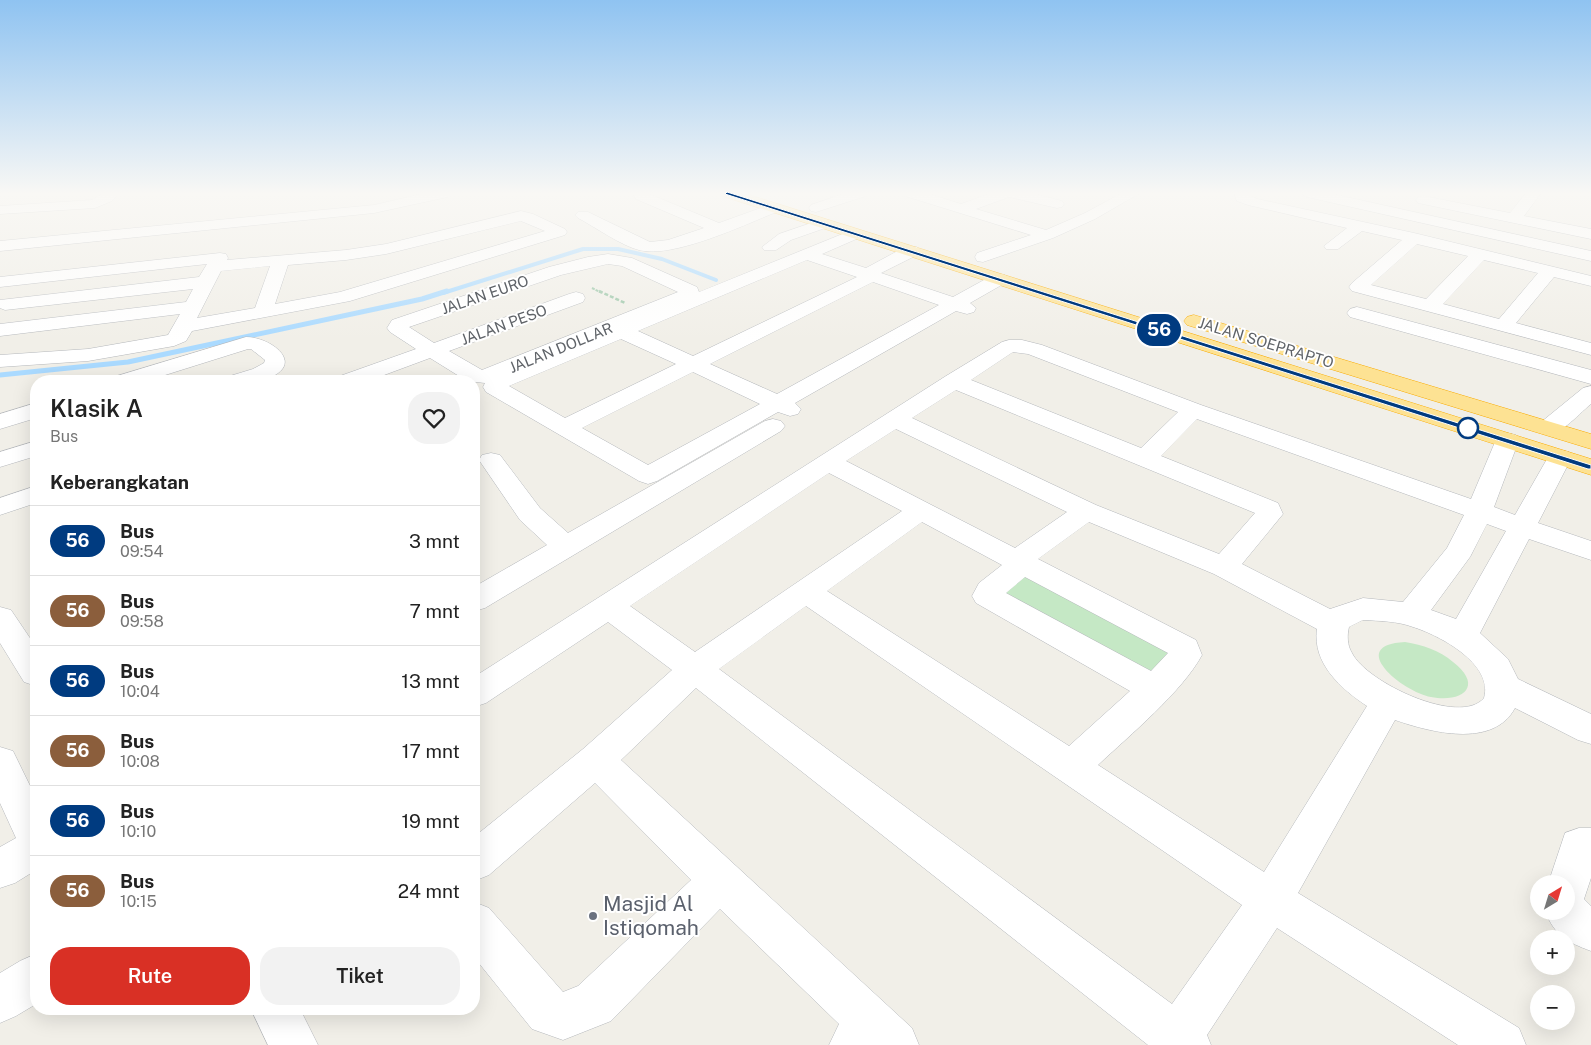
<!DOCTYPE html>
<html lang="id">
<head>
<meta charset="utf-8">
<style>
  body { margin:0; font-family:"Public Sans",sans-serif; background:#f2f2f2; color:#222; height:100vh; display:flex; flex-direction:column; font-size:19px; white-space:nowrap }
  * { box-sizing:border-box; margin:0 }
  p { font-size:16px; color:#767676 }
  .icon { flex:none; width:28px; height:28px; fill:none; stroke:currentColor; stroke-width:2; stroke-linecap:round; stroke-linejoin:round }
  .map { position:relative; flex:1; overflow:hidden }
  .panel { position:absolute; left:30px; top:375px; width:450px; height:640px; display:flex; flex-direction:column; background:#fff; border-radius:20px; box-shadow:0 5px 20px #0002 }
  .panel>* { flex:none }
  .badge { padding:0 10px; border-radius:16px; font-size:18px; line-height:32px }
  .needle { width:32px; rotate:38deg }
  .tools { position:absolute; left:1530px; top:875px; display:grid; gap:10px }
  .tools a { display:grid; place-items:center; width:45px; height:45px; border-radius:50%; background:#fff; box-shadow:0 5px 20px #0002; font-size:25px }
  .map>.badge { position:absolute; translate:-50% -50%; box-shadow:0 0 0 2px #fff }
  h2 { padding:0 20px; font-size:19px; line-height:45px }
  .round { display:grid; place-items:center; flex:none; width:52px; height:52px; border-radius:20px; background:#f2f2f2 }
  .overview { display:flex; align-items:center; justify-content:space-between; height:85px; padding:0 20px }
  h1 { font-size:24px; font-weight:600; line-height:38px }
  .primary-button { display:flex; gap:10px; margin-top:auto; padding:10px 20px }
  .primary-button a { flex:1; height:58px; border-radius:20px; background:#d93025; color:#fff; font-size:20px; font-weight:600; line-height:58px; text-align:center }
  .primary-button a+a { background:#f2f2f2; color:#222 }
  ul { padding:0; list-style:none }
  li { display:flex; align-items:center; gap:15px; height:70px; padding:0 20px; border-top:1px solid #e0e0e0 }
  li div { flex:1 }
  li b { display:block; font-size:19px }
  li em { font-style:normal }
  li .badge { min-width:55px; font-weight:700; text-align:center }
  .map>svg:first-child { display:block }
  .green { fill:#c5e8c5 }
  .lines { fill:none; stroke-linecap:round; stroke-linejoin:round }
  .stream-far1 { stroke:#aadaff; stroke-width:4 }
  .stream { stroke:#aadaff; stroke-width:5 }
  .minor-casing { stroke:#b5b8bc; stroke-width:1 }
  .highway-casing { stroke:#f9ab00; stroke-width:1 }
  .path-far1 { stroke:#9cc7a9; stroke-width:2; stroke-dasharray:3 1; stroke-linecap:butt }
  .path { stroke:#9cc7a9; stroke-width:2.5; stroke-dasharray:4 2; stroke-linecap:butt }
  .minor { fill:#fff; fill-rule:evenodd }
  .highway { fill:#fde293; fill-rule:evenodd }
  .line { fill:#003b80; stroke:#fff }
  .stop-dot { fill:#fff; stroke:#003b80; stroke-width:2.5 }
  .worship-dot { fill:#6b7280; stroke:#fff; stroke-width:2 }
  .labels { text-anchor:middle; stroke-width:4; stroke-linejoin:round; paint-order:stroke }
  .far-street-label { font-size:15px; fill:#5f6368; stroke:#fff }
  .near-worship-label { font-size:21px; fill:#5b616d; stroke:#fff; text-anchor:start }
</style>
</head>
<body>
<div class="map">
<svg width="1591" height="1045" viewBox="0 0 1591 1045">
  <rect width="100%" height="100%" fill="#f1efe8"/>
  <g class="green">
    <polygon points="1023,565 1184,647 1154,688 987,595"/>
    <path d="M1405,642C1423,645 1439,650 1453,662C1484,686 1463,703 1431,697C1403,692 1345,645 1405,642Z"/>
  </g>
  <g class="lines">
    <polyline class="stream-far1" points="443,293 583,249 618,249 662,259 716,280"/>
    <polyline class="stream" points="0,375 128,362 422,299 447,291"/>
    <g class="minor-casing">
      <g id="minor">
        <polygon points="104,193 119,193 112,201 95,208 0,214 0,206 92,200"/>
        <polygon points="426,193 454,193 452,196 374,213 0,251 0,241 374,205"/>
        <path d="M633,193H647L719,223L769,205H779L781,208L779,211C746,224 673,259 639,250C622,246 595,227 578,218L575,215L578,212H588L650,242L668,240L704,228L636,199Z"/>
        <polygon points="846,193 868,193 866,196 816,212 811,211 809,208 811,205"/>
        <polygon points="903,193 926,193 961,204 991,193 1031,193 1062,201 1064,204 1062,207 1057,208 1009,197 976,209 1046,230 1085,213 1122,193 1140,193 1095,219 1053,238 983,262 977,261 975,257 977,253 1031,235 905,196"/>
        <path d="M1234,193H1248L1249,195L1257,199L1414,233L1591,276V286L1554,277L1516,323L1591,343V355L1352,291L1349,287L1352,283L1402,240L1362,231L1338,249H1326L1324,246L1347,228L1248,205L1237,201ZM1417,244L1468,256L1426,299L1371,285ZM1484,260L1538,273L1499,319L1443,304Z"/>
        <polygon points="1300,193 1328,193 1591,251 1591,261 1307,197"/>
        <polygon points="1526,193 1541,193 1524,216 1591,229 1591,239 1423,204 1418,203 1416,200 1418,197 1423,196 1510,213"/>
        <path d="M521,211L533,214L565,229L567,232L565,235L350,301L192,331L186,341L174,346L88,361L0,367V355L88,349L168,335L180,314L0,336V324L186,302L193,289L5,310L0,308V300L199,277L207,264L0,287V277L220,253L226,254L228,258L227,260L346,250L386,244ZM521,221L545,231L340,292L275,304L288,265L346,260L386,254ZM270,266L255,308L197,318L221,271Z"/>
        <polygon points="823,219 828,221 831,224 828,227 791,240 776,250 764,250 762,247 779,234"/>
        <path d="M855,229L861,231L863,234L861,237L822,254L866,268L905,247H917L919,251L917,255L881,273L953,297L993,275L999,274L1005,275L1008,279L1005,283L970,303L976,308L974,312L967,314L956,311L795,403L801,409L798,414L790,416L778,412L657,481L648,484L639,481L486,392L483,387L485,383L467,381L430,358L368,381H337L340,376L416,349L390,332L387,328L392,320L549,267L588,257L608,254L632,258L697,287L699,292ZM807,260L857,277L693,356L638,331ZM608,264L622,266L678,292L482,370L449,351L583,302L585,298L583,294L576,292L569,294L434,343L409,327L561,275ZM873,282L939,305L777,394L710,364ZM621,339L676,364L565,418L509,386ZM693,372L760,404L648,465L582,428Z"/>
        <polygon points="1357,307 1591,370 1591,384 1350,317 1347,313 1350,309"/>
        <path d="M246,337C272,337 307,365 266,379C255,384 240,381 227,381L230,376L253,369L264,363L265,360L251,349H248L146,381H114L117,376Z"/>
        <path d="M1009,340H1022L1042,345L1201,405L1471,499L1498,435L1507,433L1516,435L1519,440L1494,507L1515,515L1551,452L1560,450L1569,452L1572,457L1538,523L1591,541V560L1529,539L1480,633L1508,659L1518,679L1591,714V744L1578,740L1515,708C1493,749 1430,732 1395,720L1298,893L1519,1028L1526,1045H1458L1277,928L1207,1035L1211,1045H1148L696,688L621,760L912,1028L919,1045H829L839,1024L720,909L611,1021L563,1040L532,1029L474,957V902L489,908L563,992L578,986L691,880L595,783L489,875L474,881V837L583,749L672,670L608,622L486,703L474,707V677L946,376L1002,342ZM1013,352L1028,354L1178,412L1141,448L971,380ZM956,390L1255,513L1219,554L1096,505L912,418ZM1197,419L1464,515L1447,548L1403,602L1363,598L1330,609L1242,564L1283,514L1278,503L1161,456ZM896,429L1067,512L1015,548L846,461ZM829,473L902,511L695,652L630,606ZM922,522L1002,565L979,583L972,596L976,603L1130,691L1069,746L827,591ZM1089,522L1214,574L1317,629C1312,663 1341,689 1367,706L1264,872L1098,765C1130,735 1182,692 1202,655L1196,640L1038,559ZM1487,524L1506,531L1456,619L1431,610L1470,557ZM1025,577L1168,653L1151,671L1006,593ZM806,606L1242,905L1172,1004L719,669ZM1363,620C1380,621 1397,621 1413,627C1439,635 1494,664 1484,698C1460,727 1366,682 1352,653C1347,645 1347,635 1349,627Z"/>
        <path d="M1591,386V404C1576,416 1560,438 1540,433L1536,428L1540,423L1583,388Z"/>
        <polygon points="36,403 36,418 0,429 0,414"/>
        <polygon points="773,419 781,421 785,426 781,431 485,608 474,611 474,587 547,545 520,520 479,460 482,455 491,453 500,455 540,508 568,533 765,421"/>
        <polygon points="36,441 36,456 0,467 0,452"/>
        <polygon points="36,486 36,503 0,515 0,498"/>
        <polygon points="0,607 11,610 36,647 36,686 24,682 0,643"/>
        <polygon points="0,747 13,751 36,798 36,870 15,883 0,888 0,847 16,838 0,803"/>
        <path d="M1579,828H1591V878L1584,899L1591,906V951C1567,942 1555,936 1545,911H1566V884H1548L1565,833Z"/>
        <polygon points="36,954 36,1004 16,1016 0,1023 0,973 20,961"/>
        <polygon points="251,1009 300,1009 318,1045 268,1045"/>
      </g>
    </g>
    <g class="highway-casing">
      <g id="highway">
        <polygon points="720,193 743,193 1591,459 1591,475 722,196"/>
        <polygon points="1194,315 1591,434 1591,449 1187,325 1184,321 1187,317"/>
      </g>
    </g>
    <polyline class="path-far1" points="592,288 602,293"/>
    <polyline class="path" points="599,291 625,303"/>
    <use href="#minor" class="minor"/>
    <use href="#highway" class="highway"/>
  </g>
  <linearGradient id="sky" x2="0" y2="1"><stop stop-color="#8fc3f1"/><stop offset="0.57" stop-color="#f9f8f5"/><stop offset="1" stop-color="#f9f8f5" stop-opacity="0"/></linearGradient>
  <rect width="1591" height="340" fill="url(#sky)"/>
  <polygon class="line" points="727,192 1591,465 1591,469 1588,469 725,194"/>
  <circle class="stop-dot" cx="1468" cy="428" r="10"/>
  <circle class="worship-dot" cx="593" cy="916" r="5"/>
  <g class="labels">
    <g class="far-street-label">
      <text transform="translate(485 295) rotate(-19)" y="5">JALAN EURO</text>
      <text transform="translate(504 325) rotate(-20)" y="5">JALAN PESO</text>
      <text transform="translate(1266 343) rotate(17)" y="5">JALAN SOEPRAPTO</text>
      <text transform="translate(561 348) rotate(-22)" y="5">JALAN DOLLAR</text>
    </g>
    <g class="near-worship-label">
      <text x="603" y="911">Masjid Al<tspan x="603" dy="24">Istiqomah</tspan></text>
    </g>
  </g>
</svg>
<div class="tools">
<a><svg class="needle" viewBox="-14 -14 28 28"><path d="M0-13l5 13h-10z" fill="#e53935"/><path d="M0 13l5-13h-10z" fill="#767676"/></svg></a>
<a>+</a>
<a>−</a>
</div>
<b class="badge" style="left:1159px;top:330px;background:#003b80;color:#fff">56</b>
<section class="panel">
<div class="overview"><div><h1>Klasik A</h1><p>Bus</p></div><a class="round"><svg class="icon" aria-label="heart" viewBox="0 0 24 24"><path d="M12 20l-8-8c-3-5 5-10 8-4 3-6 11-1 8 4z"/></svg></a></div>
<h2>Keberangkatan</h2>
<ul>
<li><span class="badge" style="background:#003b80;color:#fff">56</span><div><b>Bus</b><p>09:54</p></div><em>3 mnt</em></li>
<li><span class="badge" style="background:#8b5e3c;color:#fff">56</span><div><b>Bus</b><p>09:58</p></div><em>7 mnt</em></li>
<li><span class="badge" style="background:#003b80;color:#fff">56</span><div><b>Bus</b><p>10:04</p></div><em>13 mnt</em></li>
<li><span class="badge" style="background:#8b5e3c;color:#fff">56</span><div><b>Bus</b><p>10:08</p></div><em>17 mnt</em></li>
<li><span class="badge" style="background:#003b80;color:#fff">56</span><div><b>Bus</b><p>10:10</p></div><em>19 mnt</em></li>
<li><span class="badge" style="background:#8b5e3c;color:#fff">56</span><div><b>Bus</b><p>10:15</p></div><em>24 mnt</em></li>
</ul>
<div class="primary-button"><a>Rute</a><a>Tiket</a></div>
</section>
</div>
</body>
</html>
